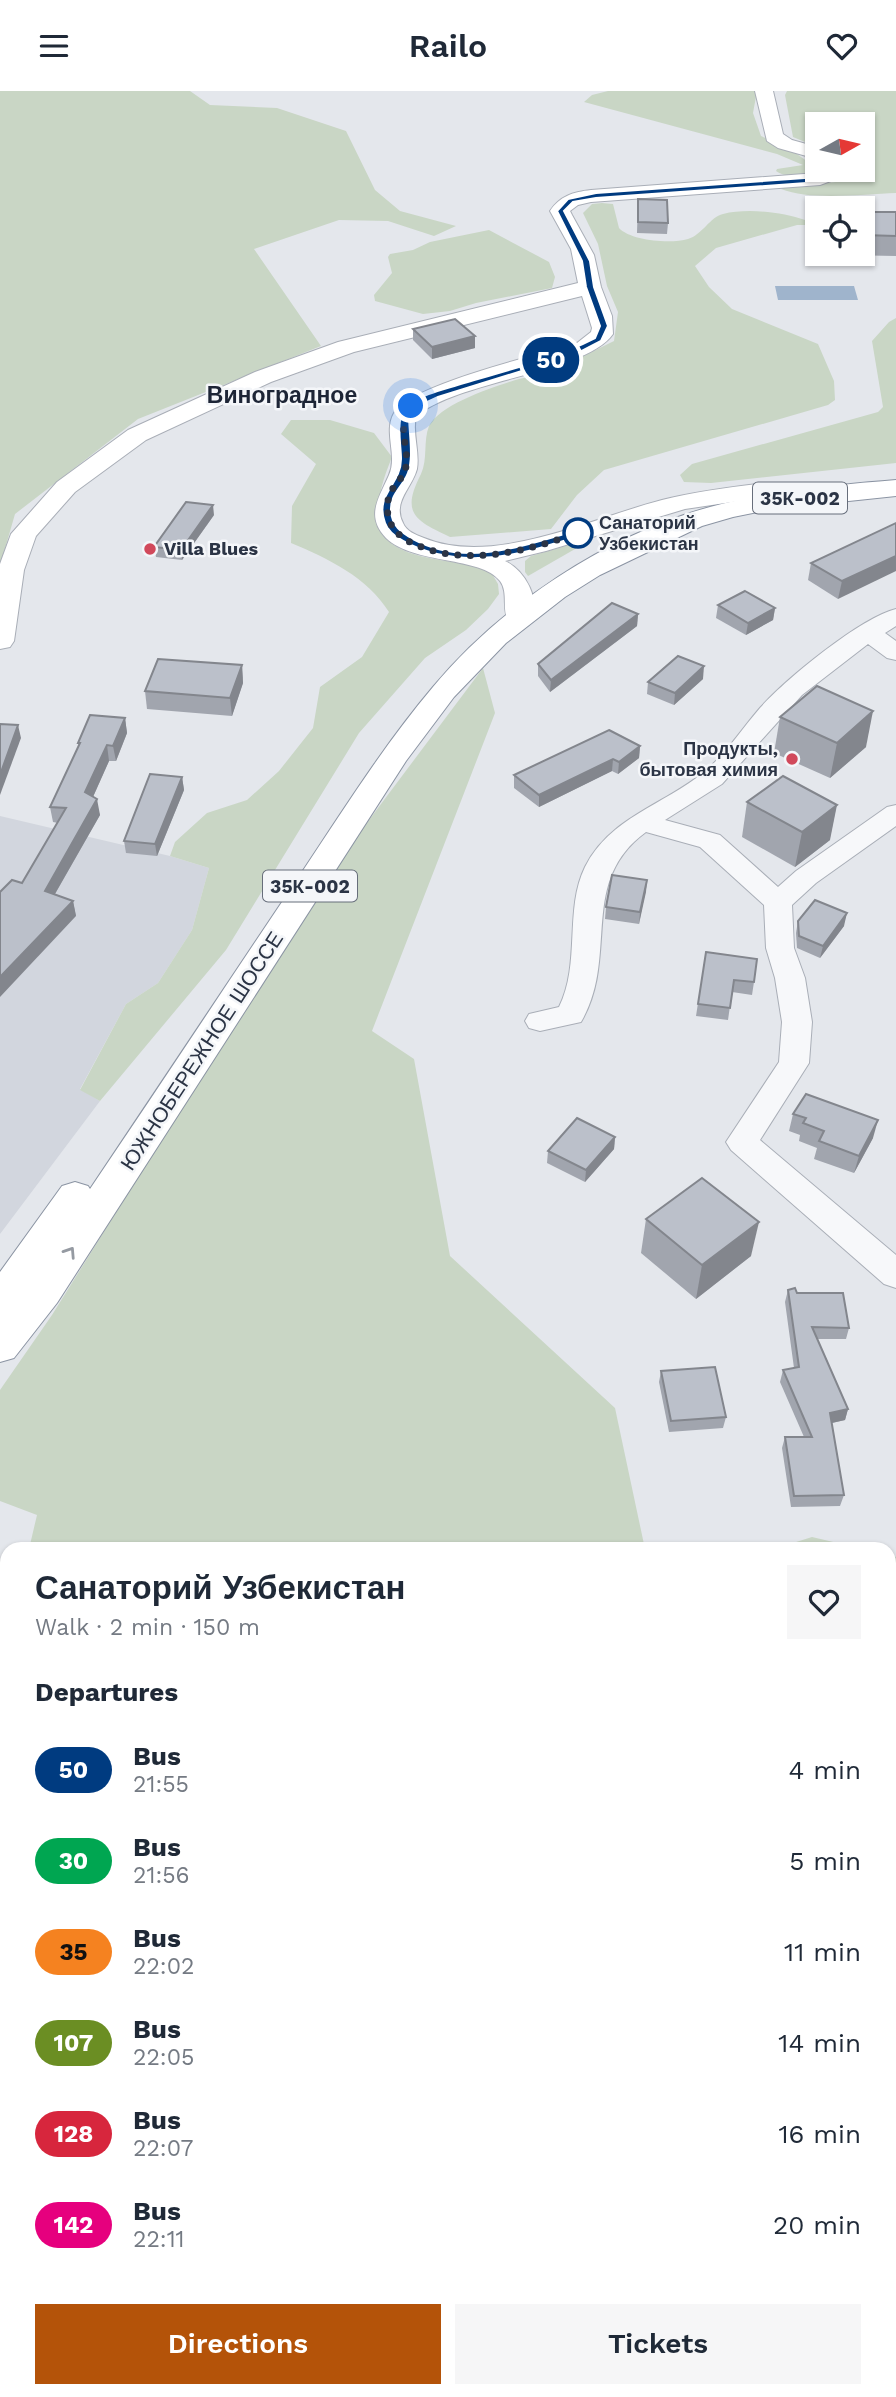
<!DOCTYPE html>
<html lang="en">
<head>
<meta charset="utf-8">
<style>
  body { margin:0; font-family:"Work Sans",sans-serif; background:#f6f6f7; color:#1f2937; height:100vh; display:flex; flex-direction:column; font-size:26px; white-space:nowrap }
  * { box-sizing:border-box; margin:0 }
  p { font-size:23px; color:#747a83 }
  .icon { flex:none; width:38px; height:38px; fill:none; stroke:currentColor; stroke-width:2; stroke-linecap:round; stroke-linejoin:round }
  .map { position:relative; flex:1; overflow:hidden }
  .side { position:absolute; left:0px; top:1451px; width:896px; height:856px; display:flex; flex-direction:column; background:#fff; border-radius:21px 21px 0 0; box-shadow:0 2px 5px #0004 }
  .side>* { flex:none }
  .badge { padding:0 14px; border-radius:23px; font-size:24px; line-height:46px }
  .needle { width:46px; rotate:82deg }
  .tools { position:absolute; left:805px; top:21px; display:grid; gap:14px }
  .tools a { display:grid; place-items:center; width:70px; height:70px; border-radius:0px; background:#fff; box-shadow:0 2px 5px #0004; font-size:35px }
  .you { position:absolute; width:35px; height:35px; margin:-18px; border:5px solid #fff; border-radius:50%; background:#1a73e8; box-shadow:0 0 0 10px #1a73e833 }
  .map>.badge { position:absolute; translate:-50% -50%; box-shadow:0 0 0 4px #fff }
  h2 { padding:0 35px; font-size:26px; line-height:63px }
  .round { display:grid; place-items:center; flex:none; width:74px; height:74px; border-radius:0px; background:#f6f6f7 }
  .headline { display:flex; align-items:center; justify-content:space-between; height:119px; padding:0 35px }
  h1 { font-size:33px; font-weight:600; line-height:52px }
  .primary-button { display:flex; gap:14px; margin-top:auto; padding:14px 35px }
  .primary-button a { flex:1; height:80px; border-radius:0px; background:#b45309; color:#fff; font-size:28px; font-weight:600; line-height:80px; text-align:center }
  .primary-button a+a { background:#f6f6f7; color:#1f2937 }
  ul { padding:0; list-style:none }
  li { display:flex; align-items:center; gap:21px; height:91px; padding:0 35px }
  li div { flex:1 }
  li b { display:block; font-size:26px }
  li em { font-style:normal }
  li .badge { min-width:77px; font-weight:700; text-align:center }
  header { display:flex; justify-content:space-between; align-items:center; height:91px; padding:0 35px; background:#fff; font-size:32px; font-weight:600 }
  .map>svg:first-child { display:block }
  .built { fill:#d2d6de }
  .green { fill:#c9d6c5 }
  .water { fill:#9fb4cc }
  .lines { fill:none; stroke-linecap:round; stroke-linejoin:round }
  .street-casing { stroke:#a9aeb7; stroke-width:2 }
  .secondary-casing { stroke:#a9aeb7; stroke-width:2 }
  .highway-casing { stroke:#8b94a3; stroke-width:2 }
  .street { fill:#f7f8fa; fill-rule:evenodd }
  .secondary { fill:#fff; fill-rule:evenodd }
  .highway { fill:#fff; fill-rule:evenodd }
  .wall { fill:#a1a5ae }
  .shaded-wall { fill:#83868d }
  .building { fill:#bbc0ca; stroke:#83868d; stroke-width:2 }
  .oneway { stroke:#959aa2 }
  .line { fill:#003b80; stroke:#fff; stroke-width:2 }
  .walk { stroke:#2b3445; stroke-width:7; stroke-dasharray:0 12.6 }
  .stop-dot { fill:#fff; stroke:#003b80; stroke-width:3.5 }
  .poi-dot { fill:#d1495b; stroke:#f4f6f9; stroke-width:2.5 }
  .labels { text-anchor:middle; stroke-width:5; stroke-linejoin:round; paint-order:stroke }
  .far-stop-label { font-size:18px; font-weight:bold; fill:#2b3445; stroke:#f4f6f9; text-anchor:start }
  .far-poi-label { font-size:18px; font-weight:bold; fill:#2b3445; stroke:#f4f6f9; text-anchor:start }
  .shield { fill:#f4f6f9; stroke:#676e7b; stroke-width:2 }
  .shield-label { font-size:19px; font-weight:bold; fill:#2b3445 }
  .street-label { font-size:21px; fill:#2b3445; stroke:#f4f6f9 }
  .far-district-label { font-size:23px; font-weight:bold; fill:#1d2536; stroke:#f4f6f9 }
</style>
</head>
<body>
<header><svg class="icon" aria-label="menu" viewBox="0 0 24 24"><path d="M4 6h16M4 12h16M4 18h16"/></svg>Railo<svg class="icon" aria-label="heart" viewBox="0 0 24 24"><path d="M12 20l-8-8c-3-5 5-10 8-4 3-6 11-1 8 4z"/></svg></header>
<div class="map">
<svg width="896" height="2306" viewBox="0 0 896 2306">
  <rect width="100%" height="100%" fill="#e4e7ec"/>
  <polygon class="built" points="0,725 170,765 209,777 192,839 158,892 126,913 80,998 100,1010 0,1143"/>
  <g class="green">
    <polygon points="0,0 190,0 210,14 277,17 346,40 375,99 400,120 456,135 434,145 388,130 339,129 254,158 321,255 138,328 15,423 0,475"/>
    <path d="M608,0H757L753,22L761,45L790,58L815,76C807,85 786,88 776,80L777,78L803,74L777,63L584,11L592,4Z"/>
    <path d="M787,0H896V102C863,103 811,110 781,98L787,95L848,90L854,82L850,79H863V33H817V56L793,46L785,4Z"/>
    <path d="M602,112L613,113L619,137C631,150 671,153 688,148C702,144 710,126 723,123C747,117 782,121 805,129L808,134H797L716,157L695,175L709,196L732,218L818,253L834,290L835,309L828,314L604,379L577,404L551,438L450,446C414,429 401,422 421,383C428,368 423,350 429,335C440,313 495,295 519,288C527,286 537,286 545,282C568,273 591,261 614,250L618,221L607,195L598,153L583,122L592,113Z"/>
    <polygon points="489,139 549,171 555,186 552,197 476,212 450,220 423,223 375,210 374,204 392,182 388,166 390,163 413,159 430,151"/>
    <polygon points="896,227 896,372 711,392 684,391 680,384 692,373 878,321 883,316 872,250 889,231"/>
    <path d="M291,329H330L374,342L392,366C351,466 405,462 483,476L491,481L498,493L499,503L488,518L466,539L425,567L359,642L226,859L100,1010L80,999L126,913L158,892L192,839L209,777L170,765L175,751L207,722L247,709L279,680L313,637L320,596L362,566L389,521C367,486 329,468 291,452L292,415L316,373L281,343Z"/>
    <polygon points="583,450 589,450 528,485 525,481 525,470 531,465"/>
    <polygon points="483,577 495,622 372,940 414,968 450,1165 615,1317 645,1458 29,1458 37,1424 0,1410 0,1299 52,1224 318,797"/>
    <polygon points="812,1446 863,1458 774,1458"/>
    <polygon points="889,1464 896,1466 896,1605 889,1606"/>
    <polygon points="7,1555 7,2300 889,2300 889,2233 896,2235 896,2306 0,2306 0,1585"/>
  </g>
  <polygon class="water" points="775,195 854,195 858,209 778,209"/>
  <g class="lines">
    <g class="street-casing">
      <path id="street" d="M896,518V535L885,542L896,550V569L887,567L868,553L802,604L722,693L665,729L720,744L778,796L796,780L887,716L896,714V735L816,792L792,814L794,857L805,887L812,931L809,972L760,1049L896,1164V1197L884,1193L731,1059L726,1051L779,971L782,931L775,887L766,857L764,814L700,756L646,741C577,791 620,865 581,931L540,940L529,937L525,930L529,923L559,916C581,872 564,819 585,776C610,726 664,714 704,681C726,663 741,639 760,617C785,589 860,527 896,518Z"/>
    </g>
    <g class="secondary-casing">
      <g id="secondary">
        <polygon points="755,0 773,0 783,43 792,49 817,56 817,68 778,57 767,50"/>
        <path d="M824,79H844L839,87L820,94L591,111L578,114L570,120L572,124L594,164L601,196L612,225L613,243C586,282 462,288 416,325C412,343 420,360 417,378C412,397 392,411 403,432C406,440 416,444 424,447C494,476 592,427 662,409C693,401 725,397 757,393L766,396L770,401L766,406L685,418L546,460L505,470C525,479 543,511 529,531L519,533L509,531C501,519 509,502 500,490C481,465 414,474 386,447C365,425 379,407 389,384C398,364 383,341 394,322C409,294 542,263 577,252L591,241L592,237L582,205L354,261L271,291L146,349L75,401L36,445L24,479L14,550L10,556L0,558V473L11,443L57,391L128,339L255,281L338,251L578,192L571,158L550,120C560,105 573,101 591,99L817,82Z"/>
      </g>
    </g>
    <g class="highway-casing">
      <path id="highway" d="M896,389V405L773,418L733,426L702,435L600,484L565,506L506,552L454,606L406,670L57,1212L14,1267L0,1271V1181L62,1095L75,1091L88,1095L90,1098C161,993 231,887 302,781C344,718 384,654 433,596C501,514 607,444 710,416C771,400 834,394 896,389Z"/>
    </g>
    <use href="#street" class="street"/>
    <use href="#secondary" class="secondary"/>
    <use href="#highway" class="highway"/>
  </g>
  <g class="wall">
    <polygon points="638,108 668,132 667,143 637,142"/>
    <polygon points="863,121 896,121 896,165 843,164 843,163 863,163"/>
    <polygon points="413,238 475,257 432,268 413,249"/>
    <polygon points="214,424 182,469 156,466 154,456"/>
    <polygon points="896,432 838,508 808,489 811,472"/>
    <polygon points="718,514 775,517 773,529 746,544 716,527"/>
    <polygon points="638,523 637,535 550,601 538,585 538,573"/>
    <polygon points="242,574 243,592 232,625 147,618 145,600"/>
    <polygon points="703,588 674,614 647,603 648,591"/>
    <polygon points="780,626 866,656 830,687 774,662"/>
    <polygon points="125,627 127,642 116,670 109,670 93,706 100,724 55,803 73,810 76,825 22,792 58,732 53,731 50,716 79,655 78,652"/>
    <polygon points="640,655 639,667 618,683 612,680 539,716 514,697 514,684"/>
    <polygon points="182,686 184,699 157,765 126,762 124,750"/>
    <polygon points="747,711 830,749 795,776 742,746"/>
    <polygon points="647,789 639,833 605,828 606,816"/>
    <polygon points="798,830 844,835 820,867 797,857 796,842"/>
    <polygon points="706,861 754,891 752,904 732,901 728,929 696,925"/>
    <polygon points="793,1023 873,1047 854,1082 814,1068 817,1057 799,1050 800,1044 789,1040"/>
    <polygon points="615,1046 614,1058 585,1091 547,1072 548,1060"/>
    <polygon points="646,1128 751,1165 696,1208 641,1162"/>
    <polygon points="788,1199 797,1202 849,1237 846,1248 817,1248 848,1318 845,1329 832,1332 844,1404 840,1415 791,1416 782,1357 785,1346 804,1346 780,1291 783,1279 794,1277 785,1211"/>
    <polygon points="661,1280 726,1326 723,1337 669,1341 659,1291"/>
    <polygon points="890,1669 896,1670 896,1891 889,1890 889,1672"/>
  </g>
  <g class="shaded-wall">
    <polygon points="475,245 475,257 432,268 432,256"/>
    <polygon points="213,414 214,424 182,469 181,459"/>
    <polygon points="896,465 896,480 838,508 842,490"/>
    <polygon points="775,517 773,529 746,544 748,532"/>
    <polygon points="638,523 637,535 550,601 551,589"/>
    <polygon points="242,574 243,592 232,625 230,607"/>
    <polygon points="704,575 703,588 674,614 675,602"/>
    <polygon points="873,620 866,656 830,687 837,652"/>
    <polygon points="125,627 127,642 116,670 113,655"/>
    <polygon points="18,634 21,647 0,704 0,684"/>
    <polygon points="107,654 109,670 88,717 85,701"/>
    <polygon points="640,655 639,667 618,683 619,671"/>
    <polygon points="613,668 612,680 539,716 539,704"/>
    <polygon points="182,686 184,699 157,765 155,753"/>
    <polygon points="97,708 100,724 48,815 45,800"/>
    <polygon points="837,714 830,749 795,776 802,741"/>
    <polygon points="647,789 646,801 639,833 640,821"/>
    <polygon points="73,810 76,825 0,906 0,886"/>
    <polygon points="847,822 844,835 820,867 823,855"/>
    <polygon points="878,1029 873,1047 854,1082 859,1065"/>
    <polygon points="615,1046 614,1058 585,1091 586,1079"/>
    <polygon points="759,1131 751,1165 696,1208 702,1174"/>
    <polygon points="848,1318 845,1329 827,1333 830,1322"/>
  </g>
  <g class="building">
    <polygon points="638,108 667,109 668,132 638,131"/>
    <polygon points="863,121 896,121 896,145 863,144"/>
    <polygon points="455,228 475,245 432,256 413,238"/>
    <polygon points="186,411 213,414 181,459 154,456"/>
    <polygon points="896,432 896,465 842,490 811,472"/>
    <polygon points="745,500 775,517 748,532 718,514"/>
    <polygon points="612,512 638,523 551,589 538,573"/>
    <polygon points="678,565 704,575 675,602 648,591"/>
    <polygon points="158,568 242,574 230,607 145,600"/>
    <polygon points="817,595 873,620 837,652 780,626"/>
    <polygon points="90,624 125,627 113,655 107,654 85,701 97,708 45,800 73,810 0,886 0,801 12,789 22,792 66,717 50,716 80,652 78,652"/>
    <polygon points="0,633 18,634 0,684"/>
    <polygon points="609,639 640,655 619,671 613,668 539,704 514,684"/>
    <polygon points="150,683 182,686 155,753 124,750"/>
    <polygon points="783,685 837,714 802,741 747,711"/>
    <polygon points="612,784 647,789 640,821 606,816"/>
    <polygon points="815,809 847,822 823,855 799,845 798,830"/>
    <polygon points="706,861 757,868 754,891 734,889 730,917 698,913"/>
    <polygon points="806,1003 878,1029 859,1065 819,1050 824,1040 803,1032 806,1027 793,1023"/>
    <polygon points="577,1027 615,1046 586,1079 548,1060"/>
    <polygon points="702,1087 759,1131 702,1174 646,1128"/>
    <polygon points="795,1197 797,1202 843,1202 849,1237 812,1236 848,1318 830,1322 844,1404 794,1405 785,1346 812,1346 783,1279 799,1276 788,1199"/>
    <polygon points="715,1276 726,1326 671,1330 661,1280"/>
    <polygon points="890,1669 896,1670 896,1878 889,1877 889,1691"/>
  </g>
  <defs><path id="oneway-chevron" d="M-2-3.5L2.5 0L-2 3.5" fill="none" stroke-width="1.6" stroke-linecap="round" stroke-linejoin="round" transform="scale(1.75)"/></defs>
  <use class="oneway" href="#oneway-chevron" transform="translate(70 1161) rotate(-57)"/>
  <path class="line" d="M832,77L838,79L835,85L820,91L596,107L573,111L564,120L590,170L594,196L608,235L601,250L576,263L438,306L414,317L409,324C409,340 414,366 408,382C402,397 390,403 391,420C392,435 401,441 413,448C467,477 524,454 578,439L583,442C575,447 563,450 553,453C504,469 450,476 403,450C396,446 388,441 385,432C374,403 401,394 401,368C401,352 394,323 409,313C425,302 446,298 464,292C508,279 554,268 595,247L600,235L586,196L582,170L557,120L568,108L596,102L819,86L829,82Z"/>
  <g class="lines">
    <path class="walk" d="M411,315C394,337 413,361 404,382C399,392 389,398 388,410C385,430 394,443 412,452C465,477 527,460 578,442"/>
  </g>
  <circle class="stop-dot" cx="578" cy="442" r="14"/>
  <g class="poi-dot">
    <circle cx="150" cy="458" r="7"/>
    <circle cx="792" cy="668" r="7"/>
  </g>
  <g class="labels">
    <g class="far-stop-label">
      <text x="599" y="438">Санаторий<tspan x="599" dy="21">Узбекистан</tspan></text>
    </g>
    <g class="far-poi-label">
      <text x="164" y="464">Villa Blues</text>
      <text x="778" y="664" text-anchor="end">Продукты,<tspan x="778" dy="21">бытовая химия</tspan></text>
    </g>
    <g class="shield">
      <rect x="753" y="391.5" width="94" height="31" rx="5"/>
      <rect x="263" y="779.5" width="94" height="31" rx="5"/>
    </g>
    <g class="shield-label">
      <text x="800" y="414">35К-002</text>
      <text x="310" y="802">35К-002</text>
    </g>
    <g class="street-label">
      <text transform="translate(202 960) rotate(-57)" y="7">ЮЖНОБЕРЕЖНОЕ ШОССЕ</text>
    </g>
    <g class="far-district-label">
      <text x="282" y="312">Виноградное</text>
    </g>
  </g>
</svg>
<div class="tools">
<a><svg class="needle" viewBox="-14 -14 28 28"><path d="M0-13l5 13h-10z" fill="#e53935"/><path d="M0 13l5-13h-10z" fill="#747a83"/></svg></a>
<a><svg class="icon" aria-label="locate" viewBox="0 0 24 24"><circle cx="12" cy="12" r="6"/><path d="M12 2v4M12 18v4M2 12h4M18 12h4"/></svg></a>
</div>
<div class="you" style="left:411px;top:315px"></div>
<b class="badge" style="left:551px;top:269px;background:#003b80;color:#fff">50</b>
<section class="side">
<div class="headline"><div><h1>Санаторий Узбекистан</h1><p>Walk · 2 min · 150 m</p></div><a class="round"><svg class="icon" aria-label="heart" viewBox="0 0 24 24"><path d="M12 20l-8-8c-3-5 5-10 8-4 3-6 11-1 8 4z"/></svg></a></div>
<h2>Departures</h2>
<ul>
<li><span class="badge" style="background:#003b80;color:#fff">50</span><div><b>Bus</b><p>21:55</p></div><em>4 min</em></li>
<li><span class="badge" style="background:#00a651;color:#fff">30</span><div><b>Bus</b><p>21:56</p></div><em>5 min</em></li>
<li><span class="badge" style="background:#f58220;color:#111">35</span><div><b>Bus</b><p>22:02</p></div><em>11 min</em></li>
<li><span class="badge" style="background:#6b8e23;color:#fff">107</span><div><b>Bus</b><p>22:05</p></div><em>14 min</em></li>
<li><span class="badge" style="background:#d7263d;color:#fff">128</span><div><b>Bus</b><p>22:07</p></div><em>16 min</em></li>
<li><span class="badge" style="background:#e6007e;color:#fff">142</span><div><b>Bus</b><p>22:11</p></div><em>20 min</em></li>
</ul>
<div class="primary-button"><a>Directions</a><a>Tickets</a></div>
</section>
</div>
</body>
</html>
